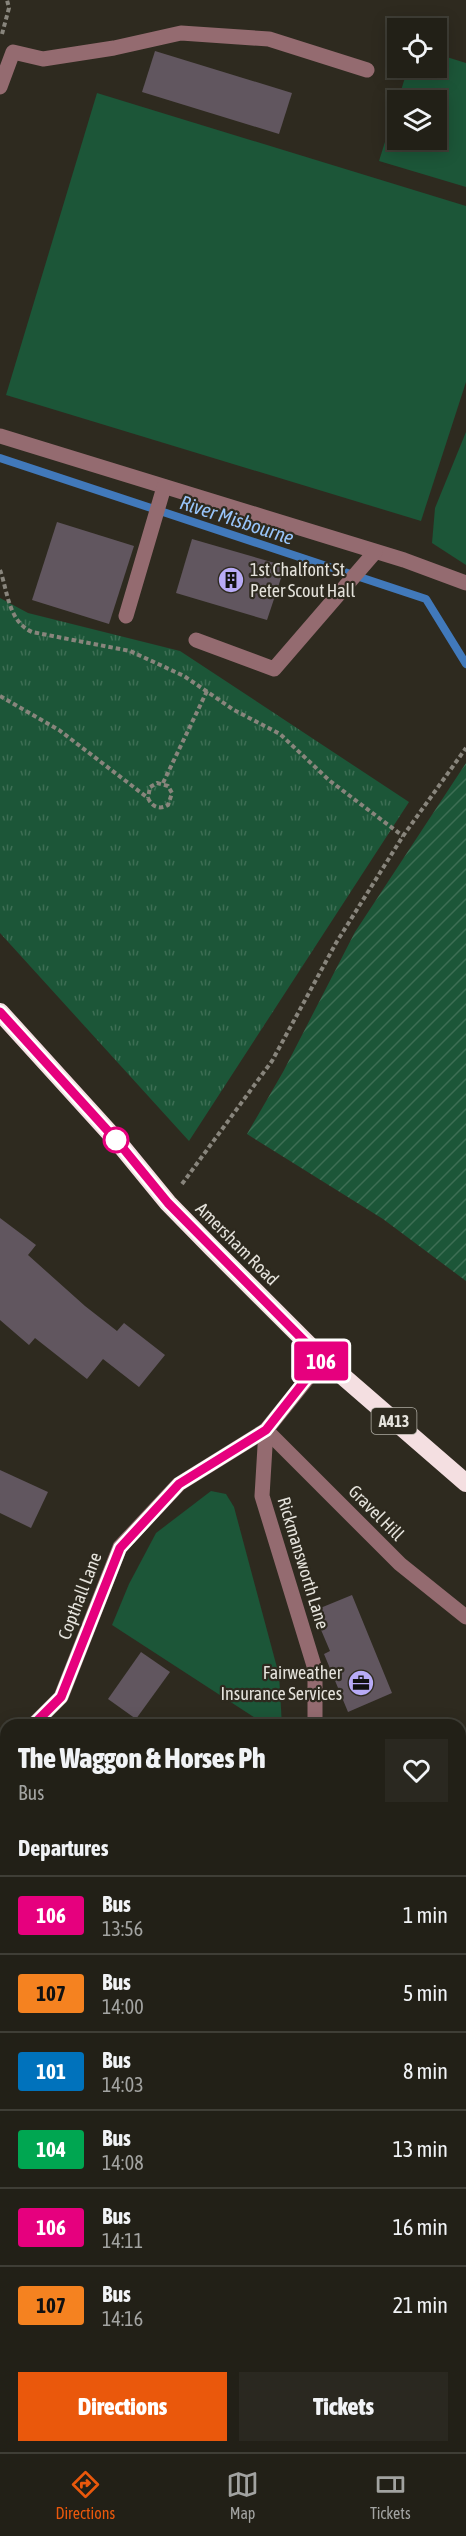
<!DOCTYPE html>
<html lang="en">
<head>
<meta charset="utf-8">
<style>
  body { margin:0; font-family:"Asap Condensed",sans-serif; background:#2a2820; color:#f1f3f6; height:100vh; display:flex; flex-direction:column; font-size:22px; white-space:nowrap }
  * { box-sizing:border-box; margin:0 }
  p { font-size:20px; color:#a2a3a1 }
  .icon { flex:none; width:33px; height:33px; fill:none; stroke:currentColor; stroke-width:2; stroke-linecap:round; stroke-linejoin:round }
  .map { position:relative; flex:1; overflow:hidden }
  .drawer { position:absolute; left:0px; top:1719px; width:466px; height:734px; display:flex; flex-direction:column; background:#222017; border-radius:18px 18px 0 0; box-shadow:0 3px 15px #0003,0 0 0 2px #3f3e36 }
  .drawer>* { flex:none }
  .badge { padding:0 12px; border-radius:4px; font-size:21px; line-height:39px }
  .controls { position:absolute; left:387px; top:18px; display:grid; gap:12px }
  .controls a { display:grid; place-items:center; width:60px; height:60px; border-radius:0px; background:#222017; box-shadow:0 3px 15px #0003,0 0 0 2px #3f3e36; font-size:30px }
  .map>.badge { position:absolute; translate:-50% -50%; box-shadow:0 0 0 3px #fff }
  h2 { padding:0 18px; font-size:22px; line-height:54px }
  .round { display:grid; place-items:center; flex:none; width:63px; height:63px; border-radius:0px; background:#2a2820 }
  .head { display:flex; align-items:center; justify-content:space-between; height:102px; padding:0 18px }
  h1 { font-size:28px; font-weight:800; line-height:45px }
  .primary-button { display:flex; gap:12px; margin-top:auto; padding:12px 18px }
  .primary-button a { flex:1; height:69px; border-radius:0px; background:#ea580c; color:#fff; font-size:24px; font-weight:800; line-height:69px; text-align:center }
  .primary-button a+a { background:#2a2820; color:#f1f3f6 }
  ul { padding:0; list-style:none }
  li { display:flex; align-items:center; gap:18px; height:78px; padding:0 18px; border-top:2px solid #3f3e36 }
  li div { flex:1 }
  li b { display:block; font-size:22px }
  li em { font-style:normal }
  li .badge { min-width:66px; font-weight:700; text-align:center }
  .tabs { display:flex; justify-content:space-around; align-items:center; height:84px; border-top:2px solid #3f3e36; background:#222017; font-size:16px; color:#a2a3a1 }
  .tabs a { display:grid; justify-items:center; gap:3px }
  .tabs .active { color:#ea580c }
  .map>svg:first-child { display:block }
  .grass { fill:#1c5638; fill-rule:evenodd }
  .park { fill:url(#park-tufts) }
  .garden { fill:url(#garden-furrows) }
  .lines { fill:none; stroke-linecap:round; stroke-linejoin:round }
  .stream { stroke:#4179bb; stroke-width:8 }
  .building { fill:#61565f }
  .path { stroke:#88857c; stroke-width:4; stroke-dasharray:4.5 3; stroke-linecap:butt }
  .minor { stroke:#946b70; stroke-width:15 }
  .highway { stroke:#f4dfe1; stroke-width:18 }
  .line-casing { stroke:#fff; stroke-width:14 }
  .line { stroke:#e6007e; stroke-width:9 }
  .stop-dot { fill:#fff; stroke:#e6007e; stroke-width:3 }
  .labels { text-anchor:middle; stroke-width:4.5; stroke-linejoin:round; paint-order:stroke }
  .shield { fill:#2e2a1f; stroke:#aeaca3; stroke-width:1.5 }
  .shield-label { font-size:16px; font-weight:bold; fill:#e5e3dc }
  .poi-label { font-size:18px; fill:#e5e3dc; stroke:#2e2a1f; text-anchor:start }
  .street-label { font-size:18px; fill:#e5e3dc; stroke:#2e2a1f }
  .water-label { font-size:20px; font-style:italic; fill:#98c4f9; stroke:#2e2a1f }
</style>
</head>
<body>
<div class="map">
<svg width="466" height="2452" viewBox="0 0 466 2452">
  <defs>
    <pattern id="park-tufts" width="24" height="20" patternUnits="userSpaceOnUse" patternTransform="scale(1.5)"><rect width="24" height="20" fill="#1c5638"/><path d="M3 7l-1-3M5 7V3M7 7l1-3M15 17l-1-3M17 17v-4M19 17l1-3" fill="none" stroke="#3d6e54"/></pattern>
    <pattern id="garden-furrows" width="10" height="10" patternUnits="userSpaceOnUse" patternTransform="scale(1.5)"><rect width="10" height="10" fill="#1c5638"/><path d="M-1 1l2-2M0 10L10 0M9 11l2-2" fill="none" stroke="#3d6e54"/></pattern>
  </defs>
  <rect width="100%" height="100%" fill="#2e2a1f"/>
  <g class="grass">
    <path d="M437,54L466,63V187L379,161L408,68H436ZM436,100V140H398V100Z"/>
    <polygon points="97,93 466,206 466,382 421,521 6,395"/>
    <polygon points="466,432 466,565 432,543 435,508"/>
    <polygon points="211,1491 226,1494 234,1507 279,1675 282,1725 266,1725 112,1625 129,1584 156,1533"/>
  </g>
  <polygon class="park" points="0,598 28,613 180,651 409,802 189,1141 0,933"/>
  <polygon class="garden" points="466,763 466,1281 383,1219 247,1134 283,1072 355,932"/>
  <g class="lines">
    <polyline class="stream" points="0,458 426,599 466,664"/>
  </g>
  <g class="building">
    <polygon points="155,51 292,93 279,134 142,92"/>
    <polygon points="57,522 134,546 109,624 32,600"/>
    <polygon points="192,539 285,566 267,620 176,593"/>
    <polygon points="0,1218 36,1245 28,1255 85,1306 117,1331 124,1323 165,1355 139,1387 103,1359 87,1379 35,1338 29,1345 0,1320"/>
    <polygon points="0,1470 48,1492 31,1528 0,1513"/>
    <polygon points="352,1595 392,1693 348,1712 324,1654 330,1651 313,1611"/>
    <polygon points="141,1652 170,1672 136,1719 108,1699"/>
  </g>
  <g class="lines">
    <g class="path">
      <polyline points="2,34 9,8 7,0"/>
      <path d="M0,570C8,592 8,621 32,632L130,651L184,676L234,710L280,734L330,781L403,836"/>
      <path d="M0,696L59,730L148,798C152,807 160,810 168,805L172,793L168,786L157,783L150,787L148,798"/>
      <polyline points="163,783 207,691"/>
      <polyline points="182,1184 272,1061 336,943 403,836 466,748"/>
    </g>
    <g class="minor">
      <polyline points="0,87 13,52 43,59 114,48 181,33 269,39 367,70"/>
      <polyline points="0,436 404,560 466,583"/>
      <polyline points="126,616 164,487"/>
      <polyline points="196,640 274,669 375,552"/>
      <polyline points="266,1430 400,1564 466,1617"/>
      <polyline points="33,1725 61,1697 120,1547 179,1484 266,1430"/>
      <polyline points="315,1725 315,1669 262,1496 266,1430 323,1359"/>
      <polyline points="0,1758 6,1752"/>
      <polyline points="460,2064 466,2064"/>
      <polyline points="0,2113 6,2113"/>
      <polyline points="460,2379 466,2377"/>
      <polyline points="460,2402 466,2414"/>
      <polyline points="160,2446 162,2452"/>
    </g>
    <polyline class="highway" points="0,1012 118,1142 168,1203 211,1247 323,1359 466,1483"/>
  </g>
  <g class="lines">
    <g class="line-casing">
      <polyline id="line" points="0,1012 118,1142 168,1203 322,1359 266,1430 179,1484 120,1548 61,1697 33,1725"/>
    </g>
    <use href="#line" class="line"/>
  </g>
  <defs>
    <g id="building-disc" transform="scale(1.35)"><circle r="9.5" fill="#b8abf7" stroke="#2e2a1f"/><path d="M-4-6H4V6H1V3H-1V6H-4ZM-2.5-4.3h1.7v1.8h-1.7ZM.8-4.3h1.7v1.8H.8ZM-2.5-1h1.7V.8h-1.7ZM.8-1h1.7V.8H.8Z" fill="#111"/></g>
    <g id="office-disc" transform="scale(1.35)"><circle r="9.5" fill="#b8abf7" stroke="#2e2a1f"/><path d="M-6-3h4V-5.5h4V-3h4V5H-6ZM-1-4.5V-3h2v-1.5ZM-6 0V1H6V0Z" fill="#111"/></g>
  </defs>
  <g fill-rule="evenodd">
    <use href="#building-disc" x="231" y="580"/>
    <use href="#office-disc" x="361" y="1683"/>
  </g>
  <circle class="stop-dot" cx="116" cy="1140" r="12"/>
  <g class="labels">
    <rect class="shield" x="371.5" y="1408" width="45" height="26" rx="4.5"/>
    <g class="shield-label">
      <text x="394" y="1427">A413</text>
    </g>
    <g class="poi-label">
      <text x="250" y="576">1st Chalfont St<tspan x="250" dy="21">Peter Scout Hall</tspan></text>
      <text x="342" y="1679" text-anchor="end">Fairweather<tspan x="342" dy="21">Insurance Services</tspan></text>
    </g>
    <g class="street-label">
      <text transform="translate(237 1244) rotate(45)" y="6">Amersham Road</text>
      <text transform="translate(376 1513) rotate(45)" y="6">Gravel Hill</text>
      <text transform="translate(303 1563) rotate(73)" y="6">Rickmansworth Lane</text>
      <text transform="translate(80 1596) rotate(-69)" y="6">Copthall Lane</text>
    </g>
    <g class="water-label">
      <text transform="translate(237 520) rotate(18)" y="7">River Misbourne</text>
    </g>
  </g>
</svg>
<div class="controls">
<a><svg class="icon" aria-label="locate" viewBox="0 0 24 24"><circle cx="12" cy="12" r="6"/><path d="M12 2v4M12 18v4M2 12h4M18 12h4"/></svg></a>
<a><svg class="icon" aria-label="layers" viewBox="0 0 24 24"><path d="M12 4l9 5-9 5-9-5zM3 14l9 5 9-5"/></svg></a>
</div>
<b class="badge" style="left:321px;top:1361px;background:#e6007e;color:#fff">106</b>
<section class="drawer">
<div class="head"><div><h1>The Waggon &amp; Horses Ph</h1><p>Bus</p></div><a class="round"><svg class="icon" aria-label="heart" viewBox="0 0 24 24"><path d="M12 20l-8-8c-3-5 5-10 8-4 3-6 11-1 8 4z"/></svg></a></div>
<h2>Departures</h2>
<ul>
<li><span class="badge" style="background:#e6007e;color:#fff">106</span><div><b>Bus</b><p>13:56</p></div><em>1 min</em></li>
<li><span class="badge" style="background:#f58220;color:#111">107</span><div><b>Bus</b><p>14:00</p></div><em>5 min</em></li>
<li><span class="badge" style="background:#0072bc;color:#fff">101</span><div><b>Bus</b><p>14:03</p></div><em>8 min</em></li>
<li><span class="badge" style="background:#00a651;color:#fff">104</span><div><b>Bus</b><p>14:08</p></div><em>13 min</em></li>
<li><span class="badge" style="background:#e6007e;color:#fff">106</span><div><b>Bus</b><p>14:11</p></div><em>16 min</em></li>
<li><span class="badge" style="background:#f58220;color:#111">107</span><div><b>Bus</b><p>14:16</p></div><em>21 min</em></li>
</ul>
<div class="primary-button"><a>Directions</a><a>Tickets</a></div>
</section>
</div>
<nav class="tabs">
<a class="active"><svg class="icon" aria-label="directions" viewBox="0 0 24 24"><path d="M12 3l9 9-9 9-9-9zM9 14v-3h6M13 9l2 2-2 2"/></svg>Directions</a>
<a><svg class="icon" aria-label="map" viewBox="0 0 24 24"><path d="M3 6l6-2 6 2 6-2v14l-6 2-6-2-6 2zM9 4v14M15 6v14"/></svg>Map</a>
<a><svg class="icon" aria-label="tickets" viewBox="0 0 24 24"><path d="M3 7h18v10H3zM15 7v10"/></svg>Tickets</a>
</nav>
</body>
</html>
